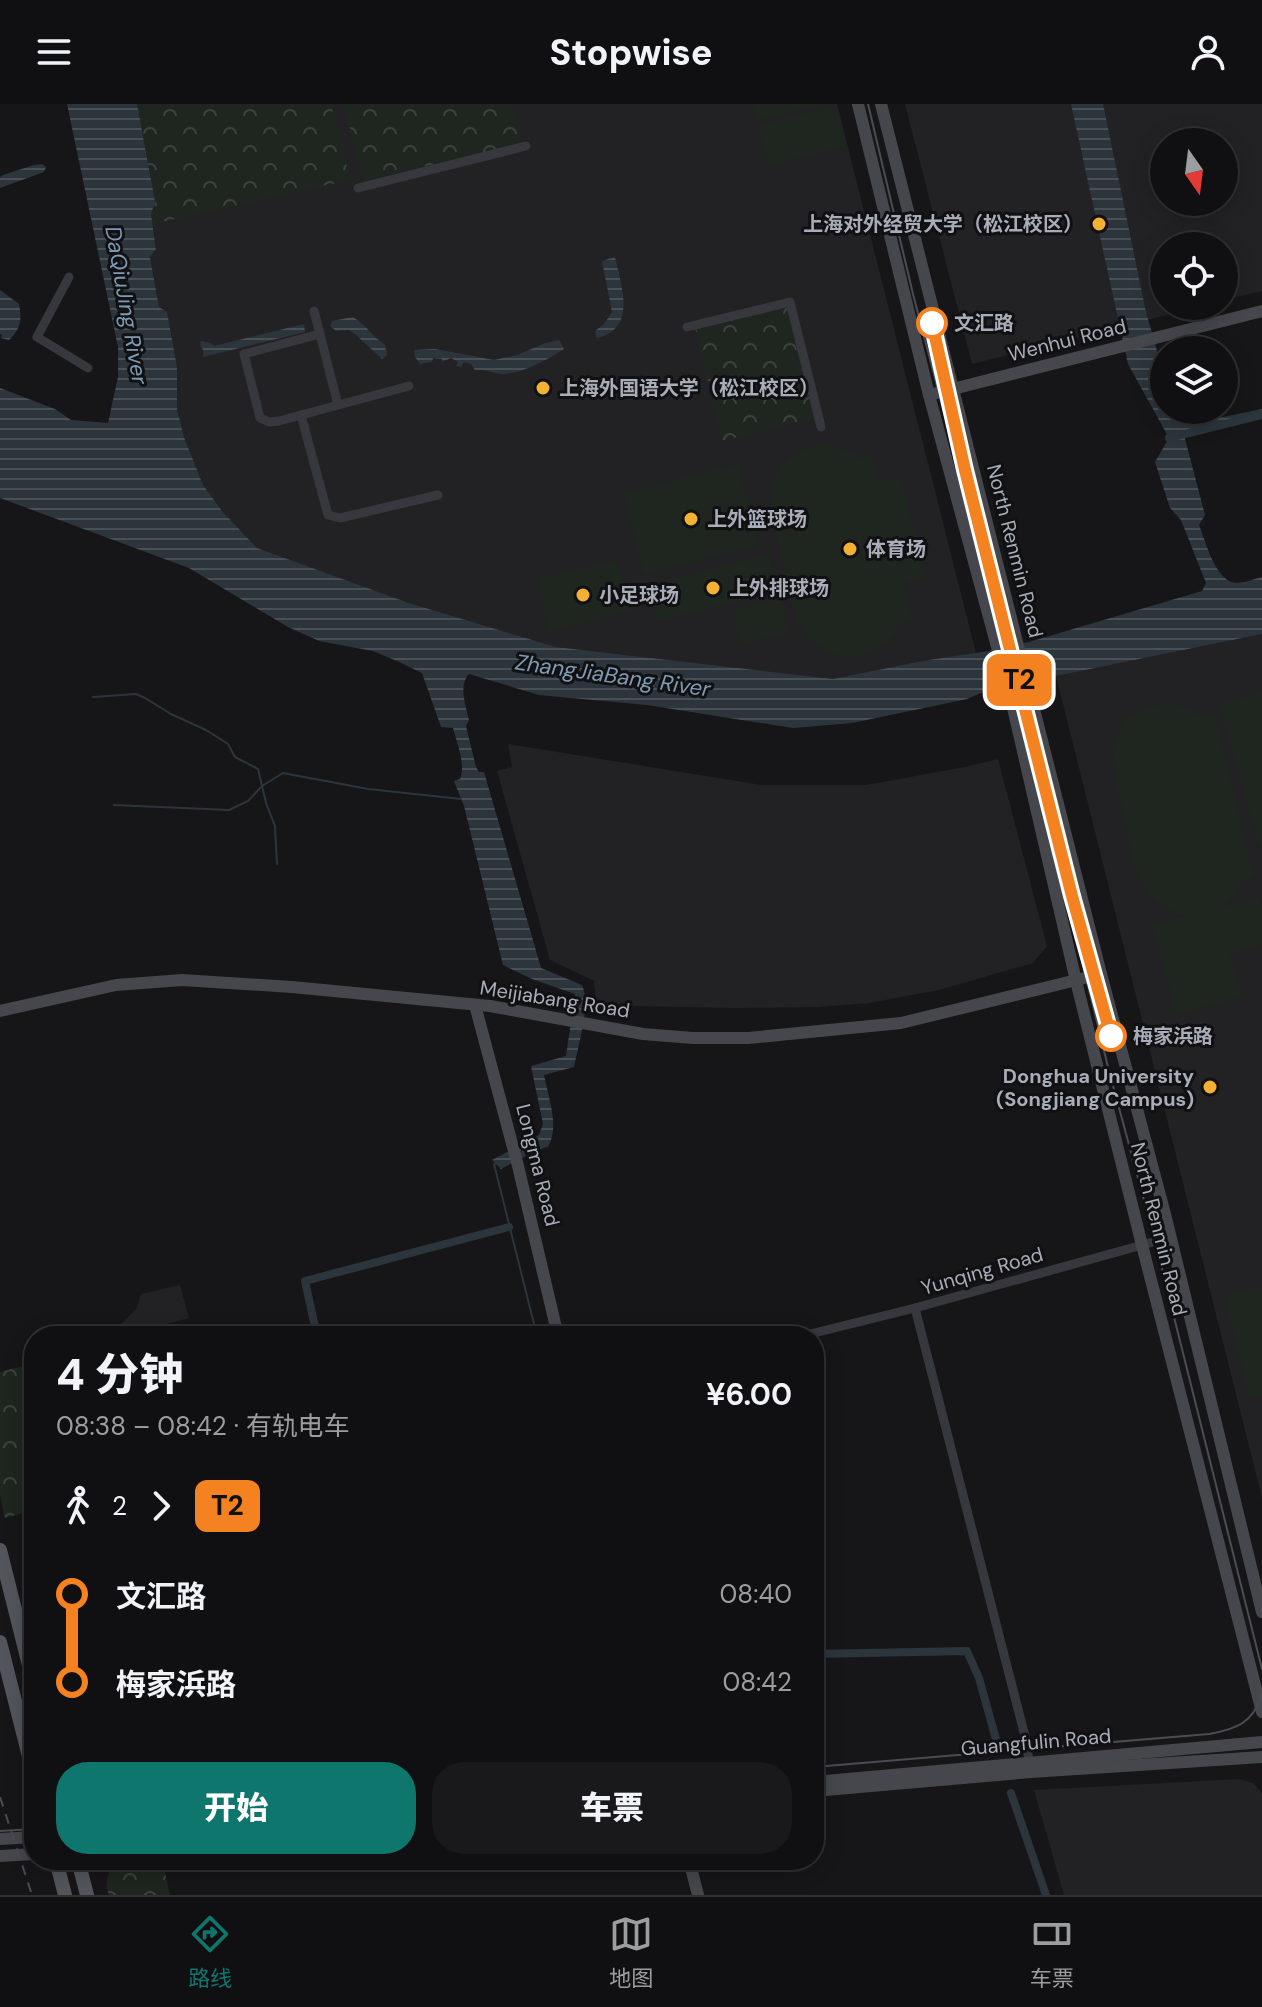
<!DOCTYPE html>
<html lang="zh">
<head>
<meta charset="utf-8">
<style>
  body { margin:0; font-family:"DM Sans","Noto Sans SC",sans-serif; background:#19191b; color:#f1f3f6; height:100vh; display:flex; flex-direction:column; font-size:30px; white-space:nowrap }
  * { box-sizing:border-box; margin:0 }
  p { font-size:26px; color:#9c9d9f }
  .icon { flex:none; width:44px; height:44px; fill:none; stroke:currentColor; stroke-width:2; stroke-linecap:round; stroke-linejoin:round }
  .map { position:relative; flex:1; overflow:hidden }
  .details { position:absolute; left:24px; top:1222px; width:800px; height:544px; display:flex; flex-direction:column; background:#101012; border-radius:32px; box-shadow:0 4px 20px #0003,0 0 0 2px #303032 }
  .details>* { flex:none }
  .badge { padding:0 16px; border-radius:12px; font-size:28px; line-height:52px }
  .needle { width:52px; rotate:166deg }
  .fabs { position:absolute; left:1150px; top:24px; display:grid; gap:16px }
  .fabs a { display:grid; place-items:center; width:88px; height:88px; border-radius:50%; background:#101012; box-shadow:0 4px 20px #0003,0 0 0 2px #303032; font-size:40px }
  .map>.badge { position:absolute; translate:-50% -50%; box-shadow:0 0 0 4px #fff }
  .legs { display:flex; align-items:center; gap:12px; height:88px; padding:0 32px; font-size:26px }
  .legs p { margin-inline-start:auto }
  .overview { display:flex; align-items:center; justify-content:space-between; height:136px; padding:0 32px }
  h1 { font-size:44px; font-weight:800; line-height:60px }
  .button { display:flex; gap:16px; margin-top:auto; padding:16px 32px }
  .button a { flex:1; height:92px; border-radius:32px; background:#0f766e; color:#fff; font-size:32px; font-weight:800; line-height:92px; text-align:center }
  .button a+a { background:#19191b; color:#f1f3f6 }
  ul { padding:0 32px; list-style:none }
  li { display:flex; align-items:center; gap:28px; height:88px; font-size:30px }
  li i { display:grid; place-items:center; width:12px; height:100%; margin:0 10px; background:currentColor }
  li i::after { content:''; width:20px; height:20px; margin:-10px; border:6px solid; border-radius:50%; background:#101012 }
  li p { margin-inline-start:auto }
  li:first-child i { background:linear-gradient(#0000 50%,currentColor 0) }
  li:last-child i { background:linear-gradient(currentColor 50%,#0000 0) }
  header { display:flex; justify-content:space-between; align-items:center; height:104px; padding:0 32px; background:#101012; font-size:36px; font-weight:800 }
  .tabs { display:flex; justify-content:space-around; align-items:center; height:112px; border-top:2px solid #303032; background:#101012; font-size:22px; color:#9c9d9f }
  .tabs a { display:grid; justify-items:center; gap:4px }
  .tabs .active { color:#0f766e }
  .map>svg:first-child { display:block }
  .built { fill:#222225; fill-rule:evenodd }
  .green { fill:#1e261f }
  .forest { fill:url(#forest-crowns) }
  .water { fill:url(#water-rules) }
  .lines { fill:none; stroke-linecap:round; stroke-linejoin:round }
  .stream { stroke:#2c353c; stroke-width:2 }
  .canal { stroke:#2c353c; stroke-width:8 }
  .street { stroke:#37383d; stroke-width:9 }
  .secondary { stroke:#45474d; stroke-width:12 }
  .primary { stroke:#53555c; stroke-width:14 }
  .tram { stroke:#4a4c52; stroke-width:2 }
  .rail { stroke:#4a4c52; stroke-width:2; stroke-dasharray:10 8; stroke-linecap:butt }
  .line-1-casing { stroke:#fff; stroke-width:18 }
  .line-1 { stroke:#f58220; stroke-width:12 }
  .poi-dot { fill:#f2b134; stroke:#111113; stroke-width:3 }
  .stop-1-dot { fill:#fff; stroke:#f58220; stroke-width:4 }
  .labels { text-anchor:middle; stroke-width:6; stroke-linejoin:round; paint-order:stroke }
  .poi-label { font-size:20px; font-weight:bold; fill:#a8adb8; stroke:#111113; text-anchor:start }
  .stop-label { font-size:20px; font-weight:bold; fill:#a8adb8; stroke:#111113; text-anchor:start }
  .street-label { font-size:20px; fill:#a8adb8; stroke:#111113 }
  .water-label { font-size:22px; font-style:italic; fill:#7f9bb3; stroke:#111113 }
</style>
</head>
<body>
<header><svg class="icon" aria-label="menu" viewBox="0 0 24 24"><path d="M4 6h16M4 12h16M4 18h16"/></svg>Stopwise<svg class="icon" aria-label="person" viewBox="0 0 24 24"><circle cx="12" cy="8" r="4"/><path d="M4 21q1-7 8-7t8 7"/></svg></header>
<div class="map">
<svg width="1262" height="1791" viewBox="0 0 1262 1791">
  <defs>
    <pattern id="forest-crowns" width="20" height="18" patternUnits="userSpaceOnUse" patternTransform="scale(2)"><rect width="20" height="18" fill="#1e261f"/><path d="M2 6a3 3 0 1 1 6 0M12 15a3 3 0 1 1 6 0" fill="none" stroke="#3c433d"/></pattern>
    <pattern id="water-rules" width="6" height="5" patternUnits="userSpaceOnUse" patternTransform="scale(2)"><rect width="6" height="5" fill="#2c353c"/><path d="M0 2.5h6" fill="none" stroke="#485056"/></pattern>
  </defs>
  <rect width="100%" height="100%" fill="#161618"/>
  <g class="built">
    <polygon points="137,0 837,0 976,549 833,575 556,543 409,499 257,444 222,407 203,381 184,333 177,305 177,263 167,209 159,203 150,152 156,144"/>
    <path d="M905,0H1262V187L1224,196V142H1164V202H1202L972,260ZM1164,38H1224V98H1164Z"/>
    <polygon points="1262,530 1262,1394 1056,572"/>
    <polygon points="508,640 762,681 866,681 965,663 998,655 1047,842 1033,859 939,886 869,899 819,903 734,904 626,902 596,898 594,877 550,856 497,667 512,663"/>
    <polygon points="180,1181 189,1214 121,1232 118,1223 137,1204 141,1190"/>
    <polygon points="1240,1675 1253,1679 1262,1689 1262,1791 1064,1791 1034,1686"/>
  </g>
  <g class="green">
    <polygon points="752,0 822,0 756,17"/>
    <polygon points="835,2 846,42 768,62 758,21"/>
    <path d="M831,341L848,346L860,354L872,351L879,376L901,373L926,472L905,479L912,515L901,518C880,559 831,566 803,526C792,510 790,486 786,467C776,429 754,376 796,350C807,343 818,341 831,341Z"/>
    <polygon points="738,360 759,441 644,470 624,389"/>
    <polygon points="769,450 778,487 657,518 647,481"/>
    <polygon points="617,456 629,508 549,527 537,474"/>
    <polygon points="780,494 789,529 741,541 732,506"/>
    <polygon points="1262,588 1262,741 1259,741 1219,600"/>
    <path d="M1166,599L1184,602L1202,612L1214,610L1254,773L1243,776L1234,791L1221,803L1260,794L1262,804V840L1230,850L1242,893L1176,911L1152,821L1188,811C1174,808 1161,803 1150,792C1134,774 1132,745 1126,722C1114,672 1092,608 1166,599Z"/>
    <polygon points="1262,1182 1262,1291 1256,1292 1248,1289 1225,1195 1231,1189"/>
  </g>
  <g class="forest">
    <polygon points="137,0 331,0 350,76 152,120 151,110 155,98"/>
    <polygon points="344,0 511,0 520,40 363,77"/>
    <polygon points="786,201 814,314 722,337 695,223"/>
    <polygon points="34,1259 34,1406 5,1414 0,1391 0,1268"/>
    <path d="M123,1756H162L170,1791H109C103,1777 109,1762 123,1756Z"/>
  </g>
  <g class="water">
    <path d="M67,0H137L155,98L151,110L156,145L150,153L159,203L167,208L177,263V305L184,333L203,381L222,407L257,444L409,499L556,543L833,575L923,557L988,547L1029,538L1202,487L1206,479L1181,416L1170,404L1155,358L1169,334L1128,260L1071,0H1103L1146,208L1164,271V306H1175L1178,313H1223L1262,305V311L1184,331L1205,411L1199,421C1206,438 1215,477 1236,479C1244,479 1254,475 1262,473V530L1056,572L1038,573L997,582L967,595L852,619L793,624L647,601L539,591L469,570C458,582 466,602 469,616L466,622L476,663L479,668H484L541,864L582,881C591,901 578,942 574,963L544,971C548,993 560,1022 548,1043L539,1045L501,1065L492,1056L539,1031L543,1020L531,962L566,952L575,890L532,875L503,861L464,702L454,677L460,675C466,660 457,640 453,624L441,623L422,569L397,557L373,547L319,537L288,523L189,464L0,394V284L55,305L71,316L108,319L118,273V243Z"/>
    <polygon points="42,60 46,63 44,68 0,84 0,73 3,71 34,61"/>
    <path d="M615,153C621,181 638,225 597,234L595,227L604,220L612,208L602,157Z"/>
    <path d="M0,186L19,200C22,215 21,225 9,236L1,234L2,231L0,230Z"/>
    <path d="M353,213C365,220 373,233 385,241L387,251L382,255L355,230L348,226L336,227L330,222L332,217Z"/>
    <polygon points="304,220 305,228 203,253 203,246 200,241 201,237 211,239 214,242"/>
    <path d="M559,236L564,245C546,256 523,270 501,270C492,269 485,265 475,266L471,260L464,258L461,263L456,262L458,258L451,254L442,258V255L433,254L432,258L420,260L415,253L414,246L435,245L494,256L517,251L543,240Z"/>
  </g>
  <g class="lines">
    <g class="stream">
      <polyline points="93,593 136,590 145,594 171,610 206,626 228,640 235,653 258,665 266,699 275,722 277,760"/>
      <polyline points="114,701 229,706 248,697 262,682 283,669 368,685 461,695"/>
      <polyline points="495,1060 494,1060 537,1232"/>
    </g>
    <g class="canal">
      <polyline points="1169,334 1262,311"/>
      <polyline points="317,1232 305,1177 509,1123"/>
      <polyline points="814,1550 967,1547 979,1574 997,1639"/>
      <polyline points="1011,1689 1046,1791"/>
    </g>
    <g class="street">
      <polyline points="358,84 526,42"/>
      <polyline points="69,173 37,233 88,264"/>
      <polyline points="314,207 320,230"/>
      <polyline points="687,223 790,198 821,323"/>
      <polyline points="338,301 320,230 244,250 260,314 269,318 279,317 409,282"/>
      <polyline points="301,311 328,411 340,414 438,391"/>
      <polyline points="915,1204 1027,1640 1029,1659"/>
      <polyline points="802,1232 915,1204 1171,1133"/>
    </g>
    <g class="secondary">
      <polyline points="858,0 929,291 1010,591 1076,877 1142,1141 1262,1608"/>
      <polyline points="881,0 1101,870 1165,1110 1262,1508"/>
      <polyline points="929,291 1262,207"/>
      <polyline points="475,901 518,1062 558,1232"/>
      <polyline points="0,907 116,881 182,876 292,883 490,902 643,930 693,934 748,934 901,919 1101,870"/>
      <polyline points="814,1678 1262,1638"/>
      <polyline points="814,1687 1031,1668 1262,1653"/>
      <polyline points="0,1735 34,1733"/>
      <polyline points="0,1752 34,1750"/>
      <polyline points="689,1756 698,1791"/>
    </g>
    <g class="primary">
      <polyline points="0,1446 34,1581"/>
      <polyline points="0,1538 34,1672"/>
      <polyline points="56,1756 65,1791"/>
      <polyline points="78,1756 87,1791"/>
    </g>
    <g class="tram">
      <polyline points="868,0 913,190 1003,535 1108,963 1155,1137 1262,1565"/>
      <path d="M814,1663L1209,1630C1237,1625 1253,1619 1262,1590"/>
      <polyline points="0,1727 34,1725"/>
    </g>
    <polyline class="rail" points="0,1693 32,1791"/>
  </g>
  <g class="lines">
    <g class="line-1-casing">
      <polyline id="line-1" points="932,219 965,366 1072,792 1111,932"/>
    </g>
    <use href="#line-1" class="line-1"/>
  </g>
  <g class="poi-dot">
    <circle cx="1099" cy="120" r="8"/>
    <circle cx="543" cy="284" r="8"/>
    <circle cx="691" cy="415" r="8"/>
    <circle cx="850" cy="445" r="8"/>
    <circle cx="713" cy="484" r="8"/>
    <circle cx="583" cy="491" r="8"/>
    <circle cx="1210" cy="983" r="8"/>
  </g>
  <g class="stop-1-dot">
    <circle cx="932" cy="219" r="14"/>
    <circle cx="1111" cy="932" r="14"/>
  </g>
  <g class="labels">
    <g class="poi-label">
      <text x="1083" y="127" text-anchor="end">上海对外经贸大学（松江校区）</text>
      <text x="559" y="291">上海外国语大学（松江校区）</text>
      <text x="707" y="422">上外篮球场</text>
      <text x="866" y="452">体育场</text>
      <text x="729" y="491">上外排球场</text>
      <text x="599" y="498">小足球场</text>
      <text x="1194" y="979" text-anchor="end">Donghua University<tspan x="1194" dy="23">(Songjiang Campus)</tspan></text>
    </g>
    <g class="stop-label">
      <text x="954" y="226">文汇路</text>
      <text x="1133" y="939">梅家浜路</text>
    </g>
    <g class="street-label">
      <text transform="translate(1067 236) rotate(-14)" y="7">Wenhui Road</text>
      <text transform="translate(1015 447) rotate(76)" y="7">North Renmin Road</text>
      <text transform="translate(555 895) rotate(9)" y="7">Meijiabang Road</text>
      <text transform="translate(538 1061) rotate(76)" y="7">Longma Road</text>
      <text transform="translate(1159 1125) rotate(76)" y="7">North Renmin Road</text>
      <text transform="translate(982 1167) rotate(-16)" y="7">Yunqing Road</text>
      <text transform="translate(1036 1638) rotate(-5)" y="7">Guangfulin Road</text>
    </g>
    <g class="water-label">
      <text transform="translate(127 201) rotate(80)" y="8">DaQiuJing River</text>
      <text transform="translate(613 571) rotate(8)" y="8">ZhangJiaBang River</text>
    </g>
  </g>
</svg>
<div class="fabs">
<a><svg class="needle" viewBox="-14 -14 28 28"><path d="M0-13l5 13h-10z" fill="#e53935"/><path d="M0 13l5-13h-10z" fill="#9c9d9f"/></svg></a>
<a><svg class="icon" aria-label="locate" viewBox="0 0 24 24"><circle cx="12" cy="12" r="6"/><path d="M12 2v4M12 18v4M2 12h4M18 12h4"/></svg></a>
<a><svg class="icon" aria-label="layers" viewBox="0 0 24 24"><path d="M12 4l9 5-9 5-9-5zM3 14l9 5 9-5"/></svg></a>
</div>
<b class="badge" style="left:1019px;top:576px;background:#f58220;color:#111">T2</b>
<section class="details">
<div class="overview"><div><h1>4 分钟</h1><p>08:38 – 08:42 · 有轨电车</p></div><b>¥6.00</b></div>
<div class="legs"><svg class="icon" aria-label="walk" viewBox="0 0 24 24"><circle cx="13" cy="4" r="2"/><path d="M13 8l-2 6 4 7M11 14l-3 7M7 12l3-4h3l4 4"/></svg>2<svg class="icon" aria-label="forward" viewBox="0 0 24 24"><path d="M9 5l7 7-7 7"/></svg><b class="badge" style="background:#f58220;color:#111">T2</b></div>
<ul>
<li><i style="color:#f58220"></i><b>文汇路</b><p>08:40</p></li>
<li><i style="color:#f58220"></i><b>梅家浜路</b><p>08:42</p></li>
</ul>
<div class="button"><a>开始</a><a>车票</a></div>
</section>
</div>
<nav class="tabs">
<a class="active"><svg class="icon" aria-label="directions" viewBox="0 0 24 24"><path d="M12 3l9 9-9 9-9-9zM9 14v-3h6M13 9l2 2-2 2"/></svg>路线</a>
<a><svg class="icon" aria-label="map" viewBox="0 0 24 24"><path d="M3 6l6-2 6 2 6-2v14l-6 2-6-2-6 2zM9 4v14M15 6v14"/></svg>地图</a>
<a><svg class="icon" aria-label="tickets" viewBox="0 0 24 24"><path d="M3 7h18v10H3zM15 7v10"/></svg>车票</a>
</nav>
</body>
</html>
